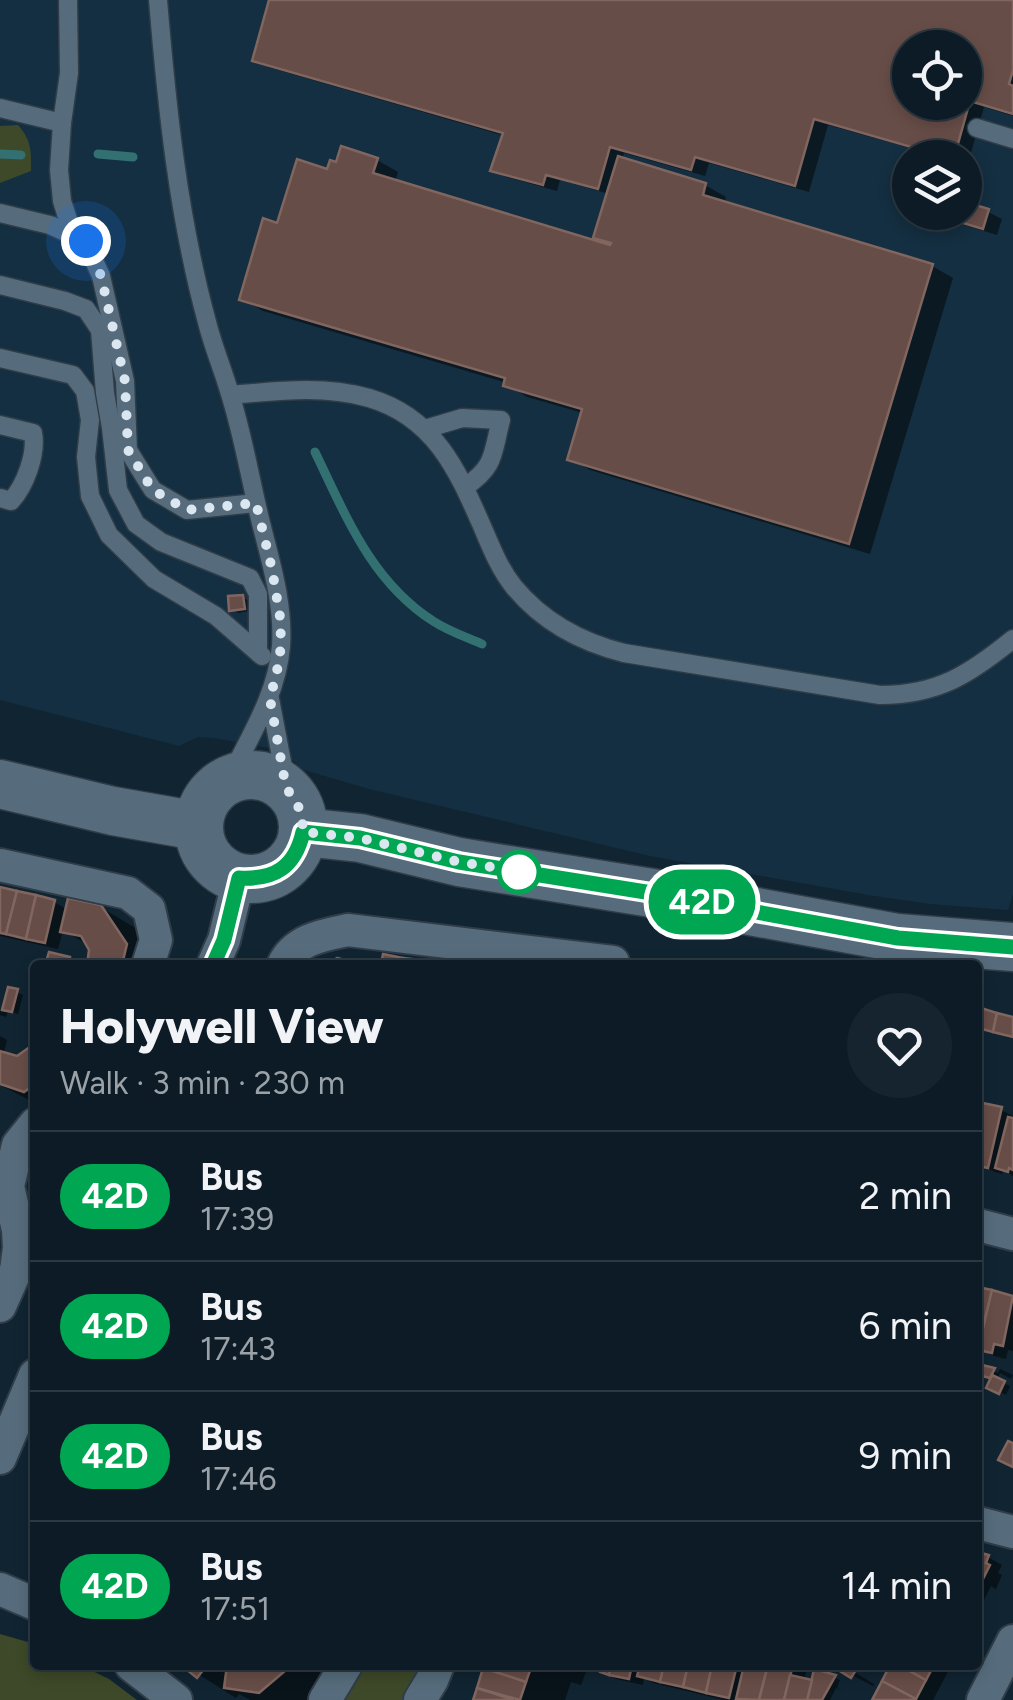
<!DOCTYPE html>
<html lang="en">
<head>
<meta charset="utf-8">
<style>
  body { margin:0; font-family:Figtree,sans-serif; background:#15242e; color:#f1f3f6; height:100vh; display:flex; flex-direction:column; font-size:38px; white-space:nowrap }
  * { box-sizing:border-box; margin:0 }
  p { font-size:32px; color:#9aa1a7 }
  .icon { flex:none; width:55px; height:55px; fill:none; stroke:currentColor; stroke-width:2; stroke-linecap:round; stroke-linejoin:round }
  .map { position:relative; flex:1; overflow:hidden }
  .sheet { position:absolute; left:30px; top:960px; width:952px; height:710px; display:flex; flex-direction:column; background:#0c1b26; border-radius:10px; box-shadow:0 5px 15px #0003,0 0 0 2px #2c3943 }
  .sheet>* { flex:none }
  .badge { padding:0 20px; border-radius:32px; font-size:35px; line-height:65px }
  .fabs { position:absolute; left:892px; top:30px; display:grid; gap:20px }
  .fabs a { display:grid; place-items:center; width:90px; height:90px; border-radius:50%; background:#0c1b26; box-shadow:0 5px 15px #0003,0 0 0 2px #2c3943; font-size:50px }
  .you { position:absolute; width:50px; height:50px; margin:-25px; border:8px solid #fff; border-radius:50%; background:#1a73e8; box-shadow:0 0 0 15px #1a73e833 }
  .map>.badge { position:absolute; translate:-50% -50%; box-shadow:0 0 0 5px #fff }
  .round { display:grid; place-items:center; flex:none; width:105px; height:105px; border-radius:52px; background:#15242e }
  .head { display:flex; align-items:center; justify-content:space-between; height:170px; padding:0 30px }
  h1 { font-size:48px; font-weight:800; line-height:75px }
  ul { padding:0; list-style:none }
  li { display:flex; align-items:center; gap:30px; height:130px; padding:0 30px; border-top:2px solid #2c3943 }
  li div { flex:1 }
  li b { display:block; font-size:38px }
  li em { font-style:normal }
  li .badge { min-width:110px; font-weight:700; text-align:center }
  .map>svg:first-child { display:block }
  .built { fill:#142f41; fill-rule:evenodd }
  .green { fill:#3d4928 }
  .shadow { fill:#0007; fill-rule:evenodd }
  .lines { fill:none; stroke-linecap:round; stroke-linejoin:round }
  .stream { stroke:#337072; stroke-width:9 }
  .building { fill:#674d47; stroke:#81665f; stroke-width:2.5; fill-rule:evenodd }
  .lane-casing { stroke:#303d48; stroke-width:21 }
  .street-casing { stroke:#303d48; stroke-width:36 }
  .secondary-casing { stroke:#303d48; stroke-width:51 }
  .lane { stroke:#566c7c; stroke-width:18 }
  .street { stroke:#566c7c; stroke-width:32 }
  .secondary { stroke:#566c7c; stroke-width:48 }
  .line-casing { stroke:#fff; stroke-width:22 }
  .line { stroke:#00a651; stroke-width:15 }
  .walk { stroke:#dae6f0; stroke-width:10; stroke-dasharray:0 18 }
  .stop-dot { fill:#fff; stroke:#00a651; stroke-width:5 }
</style>
</head>
<body>
<div class="map">
<svg width="1013" height="1700" viewBox="0 0 1013 1700">
  <rect width="100%" height="100%" fill="#102432"/>
  <path class="built" d="M0,0H1013V894L1008,910L930,904L868,895L650,856L369,789L304,770L280,750L214,738L198,737L179,746L0,700ZM910,48H965V102H910ZM910,158H965V212H910Z"/>
  <g class="green">
    <path d="M18,125C32,141 31,151 31,171L0,183V126Z"/>
    <polygon points="0,1634 35,1644 35,1665 80,1665 109,1679 137,1700 0,1700"/>
    <polygon points="359,1665 425,1665 406,1700 340,1700"/>
  </g>
  <g class="shadow">
    <path d="M272,0H1013V116L984,107L965,174V158H922L924,152L828,125L809,192L709,163L705,176L624,153L622,160L705,185L726,197L724,204L932,266L953,278L870,554L590,470L570,458L583,413L527,397L506,384L507,383L263,311L242,299L279,226L329,172L377,160L398,172L395,182L594,243L609,194L560,180L557,191L506,177L493,170L505,136L268,67L255,60ZM910,48H965V102H910Z"/>
    <polygon points="965,185 973,190 969,206 988,212 1002,219 997,235 921,212 965,212"/>
    <polygon points="242,597 249,601 250,611 238,613 232,610"/>
    <polygon points="0,889 54,902 68,910 100,907 139,930 163,965 89,965 90,946 63,930 58,949 0,936"/>
    <polygon points="10,990 23,995 18,1014 8,1011 6,1017 0,1015 0,1010 4,1012"/>
    <polygon points="0,1036 7,1040 3,1055 17,1058 35,1047 35,1103 0,1085"/>
    <polygon points="978,1105 1001,1110 1013,1116 1013,1176 1003,1170 1002,1174 995,1172 978,1163"/>
    <polygon points="978,1290 1013,1298 1013,1351 1008,1350 1006,1359 994,1356 980,1349 982,1343 978,1341"/>
    <polygon points="978,1367 998,1373 1000,1369 1013,1375 1011,1379 1000,1373 997,1380 1010,1386 1006,1395 989,1387 993,1378 978,1373"/>
    <polygon points="978,1554 988,1557 1002,1565 998,1573 1002,1575 996,1589 991,1586 978,1612"/>
    <polygon points="184,1665 335,1665 314,1700 250,1700 239,1694 236,1698"/>
    <polygon points="487,1665 574,1665 586,1672 581,1685 571,1682 565,1700 475,1700"/>
    <polygon points="592,1665 738,1665 746,1670 750,1665 802,1665 807,1668 804,1681 813,1683 816,1672 840,1680 837,1688 844,1692 836,1688 830,1700 724,1700 653,1683 644,1678 643,1685 616,1679"/>
    <polygon points="893,1665 939,1665 949,1670 933,1700 874,1700"/>
    <polygon points="844,1666 874,1684 873,1686 842,1670"/>
  </g>
  <g class="lines">
    <g class="stream">
      <polyline points="0,154 21,155"/>
      <polyline points="98,154 133,157"/>
      <path d="M315,452C346,516 371,581 433,621C448,631 466,637 482,644"/>
    </g>
  </g>
  <g class="building">
    <path d="M269,0H1013V70L1009,84L1013,86V114L970,101L954,158H920L922,150L814,119L795,186L695,157L691,170L610,147L598,189L546,175L543,185L490,171L503,133L252,61ZM910,48H965V102H910Z"/>
    <polygon points="341,146 378,158 373,173 610,245 611,243 593,238 618,156 706,183 703,195 933,264 849,544 567,460 582,409 503,386 505,378 239,300 263,218 277,223 297,159 327,169 330,160 336,162"/>
    <polygon points="965,202 989,209 983,229 926,212 965,212"/>
    <polygon points="243,595 245,609 229,611 228,596"/>
    <polygon points="0,887 17,891 6,934 0,933"/>
    <polygon points="17,891 36,895 26,939 6,934"/>
    <polygon points="36,895 55,900 45,943 26,939"/>
    <polygon points="68,898 101,905 127,944 122,965 87,965 89,950 81,936 60,932"/>
    <polygon points="49,952 70,957 68,965 46,962"/>
    <polygon points="383,954 403,958 402,965 381,965"/>
    <polygon points="337,958 366,965 326,965"/>
    <polygon points="403,958 422,960 421,965 402,965"/>
    <polygon points="8,987 18,989 12,1012 2,1010"/>
    <polygon points="978,1007 997,1013 993,1032 978,1028"/>
    <polygon points="997,1013 1013,1017 1013,1037 993,1032"/>
    <polygon points="35,1039 35,1084 24,1092 0,1084 0,1051 17,1056 34,1044"/>
    <polygon points="978,1102 1002,1107 988,1168 978,1166"/>
    <polygon points="1008,1117 1013,1118 1013,1170 1009,1168 1008,1172 995,1168"/>
    <polygon points="978,1287 992,1290 983,1327 978,1326"/>
    <polygon points="992,1290 1013,1296 1003,1346 994,1344 992,1353 978,1350"/>
    <polygon points="978,1364 995,1368 990,1378 978,1375"/>
    <polygon points="992,1375 1005,1381 999,1394 986,1388"/>
    <polygon points="1008,1441 1013,1443 1013,1467 998,1460"/>
    <polygon points="978,1552 989,1555 986,1563 990,1565 981,1583 978,1581"/>
    <polygon points="181,1665 207,1665 197,1678"/>
    <polygon points="227,1665 292,1665 259,1693 224,1688"/>
    <polygon points="484,1665 532,1665 526,1682 483,1668"/>
    <polygon points="591,1665 611,1665 609,1675 600,1672 601,1667"/>
    <polygon points="611,1665 632,1665 629,1679 609,1675"/>
    <polygon points="640,1665 664,1665 660,1682 637,1676"/>
    <polygon points="664,1665 688,1665 683,1687 660,1682"/>
    <polygon points="688,1665 712,1665 706,1693 683,1687"/>
    <polygon points="712,1665 737,1665 729,1698 706,1693"/>
    <polygon points="744,1665 768,1665 759,1700 736,1699"/>
    <polygon points="768,1665 793,1665 784,1700 759,1700"/>
    <polygon points="842,1665 856,1670 851,1678 838,1670"/>
    <polygon points="890,1665 899,1665 926,1680 916,1699 882,1681"/>
    <polygon points="899,1665 934,1665 926,1680"/>
    <polygon points="483,1668 526,1682 520,1700 477,1688"/>
    <polygon points="814,1669 836,1675 822,1700 807,1700"/>
    <polygon points="790,1675 812,1680 807,1700 784,1700"/>
    <polygon points="882,1681 916,1699 916,1700 872,1700"/>
    <polygon points="477,1688 514,1700 473,1700"/>
  </g>
  <g class="lines">
    <g class="lane-casing">
      <g id="lane">
        <polyline points="68,0 69,73 62,123 59,170 62,201 73,235"/>
        <path d="M158,0C167,108 178,216 207,322C213,346 223,370 230,394C243,435 250,478 260,519C270,560 284,603 281,646C277,695 250,736 229,779"/>
        <polyline points="0,108 62,123"/>
        <polyline points="977,128 1013,139"/>
        <polyline points="0,213 50,225 85,241 101,276 125,381 128,450 149,484 153,490 187,510 256,503"/>
        <polyline points="0,285 65,301 86,309 100,330 105,393 111,428 118,490 136,524 161,542 250,578 258,594 258,650"/>
        <polyline points="0,358 73,375 85,391 90,420 86,457 90,496 109,535 154,579 216,616 262,656"/>
        <path d="M231,395C277,391 323,385 369,398C434,417 457,469 482,526C491,547 499,568 514,587C543,622 580,642 624,653L880,695C938,695 970,674 1013,639"/>
        <path d="M0,425L33,433C37,454 25,486 11,501L0,498"/>
        <path d="M425,429L462,418L501,420C492,454 496,466 465,487"/>
        <polyline points="270,699 287,788"/>
      </g>
    </g>
    <g class="street-casing">
      <g id="street">
        <polyline points="0,865 128,893 149,909 156,940 148,965"/>
        <polyline points="213,965 224,940 239,878"/>
        <path d="M283,965C295,939 324,935 348,930L613,962"/>
        <polyline points="978,1225 1013,1234"/>
        <polyline points="0,1306 16,1270 19,1248 18,1230 8,1186 18,1145 35,1124"/>
        <polyline points="0,1458 35,1375"/>
        <polyline points="978,1523 1013,1532"/>
        <polyline points="0,1589 35,1604"/>
        <polyline points="131,1665 176,1700"/>
        <polyline points="325,1700 346,1665"/>
        <polyline points="420,1700 432,1680 438,1665"/>
        <polyline points="983,1700 1013,1641"/>
      </g>
    </g>
    <g class="secondary-casing">
      <g id="secondary">
        <circle cx="251" cy="827" r="52"/>
        <polyline points="0,784 113,811 198,826"/>
        <polyline points="303,832 360,838 459,862 652,893 898,938 1013,947"/>
      </g>
    </g>
    <use href="#lane" class="lane"/>
    <use href="#street" class="street"/>
    <use href="#secondary" class="secondary"/>
  </g>
  <g class="lines">
    <g class="line-casing">
      <path id="line" d="M213,965L224,940L239,878C275,880 295,867 303,832L360,838L459,862L652,893L898,938L1013,947"/>
    </g>
    <use href="#line" class="line"/>
    <polyline class="walk" points="86,241 101,276 125,381 128,450 149,484 153,490 187,510 256,503 272,569 281,623 280,658 270,699 286,788 296,801 302,816 303,832 360,838 459,862 536,874 519,872"/>
  </g>
  <circle class="stop-dot" cx="519" cy="872" r="20"/>
</svg>
<div class="fabs">
<a><svg class="icon" aria-label="locate" viewBox="0 0 24 24"><circle cx="12" cy="12" r="6"/><path d="M12 2v4M12 18v4M2 12h4M18 12h4"/></svg></a>
<a><svg class="icon" aria-label="layers" viewBox="0 0 24 24"><path d="M12 4l9 5-9 5-9-5zM3 14l9 5 9-5"/></svg></a>
</div>
<div class="you" style="left:86px;top:241px"></div>
<b class="badge" style="left:702px;top:902px;background:#00a651;color:#fff">42D</b>
<section class="sheet">
<div class="head"><div><h1>Holywell View</h1><p>Walk · 3 min · 230 m</p></div><a class="round"><svg class="icon" aria-label="heart" viewBox="0 0 24 24"><path d="M12 20l-8-8c-3-5 5-10 8-4 3-6 11-1 8 4z"/></svg></a></div>
<ul>
<li><span class="badge" style="background:#00a651;color:#fff">42D</span><div><b>Bus</b><p>17:39</p></div><em>2 min</em></li>
<li><span class="badge" style="background:#00a651;color:#fff">42D</span><div><b>Bus</b><p>17:43</p></div><em>6 min</em></li>
<li><span class="badge" style="background:#00a651;color:#fff">42D</span><div><b>Bus</b><p>17:46</p></div><em>9 min</em></li>
<li><span class="badge" style="background:#00a651;color:#fff">42D</span><div><b>Bus</b><p>17:51</p></div><em>14 min</em></li>
</ul>
</section>
</div>
</body>
</html>
